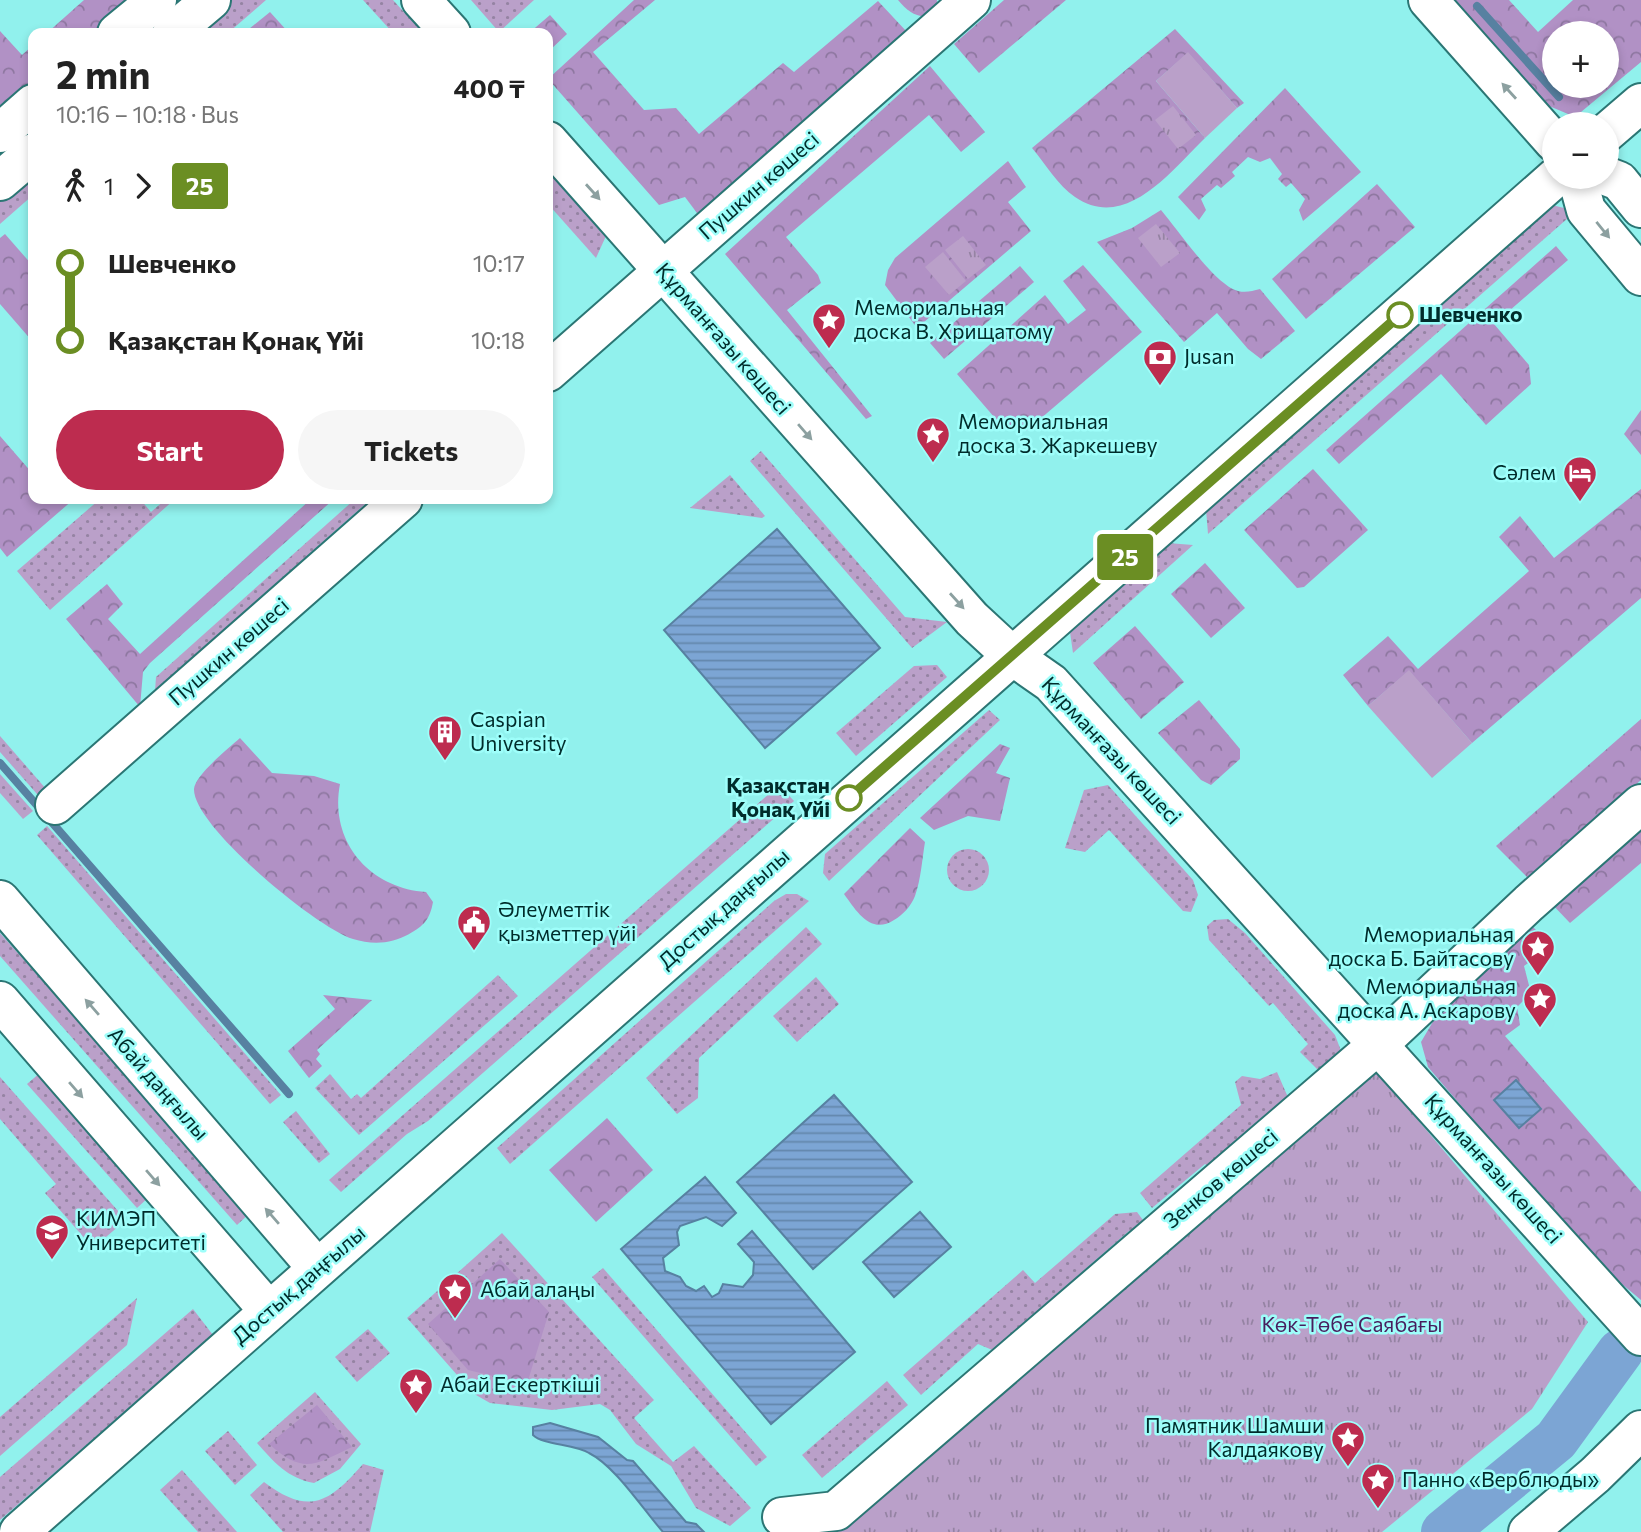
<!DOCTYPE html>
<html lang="en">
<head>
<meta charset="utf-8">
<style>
  body { margin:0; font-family:Commissioner,sans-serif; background:#f6f6f6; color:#222; height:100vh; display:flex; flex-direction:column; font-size:26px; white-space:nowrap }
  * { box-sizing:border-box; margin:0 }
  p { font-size:23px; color:#767676 }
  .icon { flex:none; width:38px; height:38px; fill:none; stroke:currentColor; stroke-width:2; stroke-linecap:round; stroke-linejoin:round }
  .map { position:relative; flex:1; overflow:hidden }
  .side { position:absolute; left:28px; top:28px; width:525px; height:476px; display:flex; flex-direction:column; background:#fff; border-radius:14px; box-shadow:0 4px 10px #0003 }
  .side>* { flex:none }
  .badge { padding:0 14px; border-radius:5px; font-size:24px; line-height:46px }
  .tools { position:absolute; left:1542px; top:21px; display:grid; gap:14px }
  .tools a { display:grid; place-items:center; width:77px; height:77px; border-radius:50%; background:#fff; box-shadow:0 4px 10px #0003; font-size:35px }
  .map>.badge { position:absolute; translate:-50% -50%; box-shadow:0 0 0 4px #fff }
  .legs { display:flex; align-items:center; gap:10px; height:77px; padding:0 28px; font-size:23px }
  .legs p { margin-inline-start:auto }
  .headline { display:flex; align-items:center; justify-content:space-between; height:119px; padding:0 28px }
  h1 { font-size:38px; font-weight:700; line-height:52px }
  .primary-button { display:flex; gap:14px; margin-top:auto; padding:14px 28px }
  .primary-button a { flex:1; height:80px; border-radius:42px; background:#bd2c4f; color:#fff; font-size:28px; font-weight:700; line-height:80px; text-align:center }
  .primary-button a+a { background:#f6f6f6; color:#222 }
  ul { padding:0 28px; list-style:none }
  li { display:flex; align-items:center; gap:24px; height:77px; font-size:26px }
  li i { display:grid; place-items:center; width:10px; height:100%; margin:0 9px; background:currentColor }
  li i::after { content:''; width:18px; height:18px; margin:-9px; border:5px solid; border-radius:50%; background:#fff }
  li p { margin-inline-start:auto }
  li:first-child i { background:linear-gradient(#0000 50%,currentColor 0) }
  li:last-child i { background:linear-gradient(currentColor 50%,#0000 0) }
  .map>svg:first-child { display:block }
  .grass { fill:url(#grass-dots) }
  .forest { fill:url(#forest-crowns); fill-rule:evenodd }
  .park { fill:url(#park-tufts) }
  .garden { fill:#baa0c9 }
  .water { fill:url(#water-rules); stroke:#5781a1; stroke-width:2 }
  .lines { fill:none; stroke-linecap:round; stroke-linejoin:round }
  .stream { stroke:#5781a1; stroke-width:8 }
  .river { stroke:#7ca5d4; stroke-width:46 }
  .minor-casing { stroke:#2b7674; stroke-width:42 }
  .major-casing { stroke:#2b7674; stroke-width:42 }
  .minor { stroke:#fff; stroke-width:38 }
  .major { stroke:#fff; stroke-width:38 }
  .oneway { fill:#8ca0a0 }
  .line-1-casing { stroke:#fff; stroke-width:16 }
  .line-1 { stroke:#6b8e23; stroke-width:10 }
  .stop-1-dot { fill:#fff; stroke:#6b8e23; stroke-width:3.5 }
  .labels { text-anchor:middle; stroke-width:5; stroke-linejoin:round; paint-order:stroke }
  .street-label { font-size:21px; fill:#002c2b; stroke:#9efefa }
  .poi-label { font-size:21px; fill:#002c2b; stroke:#9efefa; text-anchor:start }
  .stop-label { font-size:21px; font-weight:bold; fill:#002c2b; stroke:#9efefa; text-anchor:start }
  .park-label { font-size:21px; fill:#481e5d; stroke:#9efefa }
</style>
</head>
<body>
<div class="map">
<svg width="1641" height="1532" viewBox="0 0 1641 1532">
  <defs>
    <pattern id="grass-dots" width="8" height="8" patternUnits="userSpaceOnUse" patternTransform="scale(1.75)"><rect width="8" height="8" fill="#baa0c9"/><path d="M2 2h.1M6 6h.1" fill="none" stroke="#9583a3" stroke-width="1.8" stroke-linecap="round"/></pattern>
    <pattern id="forest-crowns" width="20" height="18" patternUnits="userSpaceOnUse" patternTransform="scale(1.75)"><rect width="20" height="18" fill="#b191c5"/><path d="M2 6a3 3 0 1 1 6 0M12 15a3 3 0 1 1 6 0" fill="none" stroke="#8e77a0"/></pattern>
    <pattern id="park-tufts" width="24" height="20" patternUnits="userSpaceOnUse" patternTransform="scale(1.75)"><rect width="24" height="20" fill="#baa0c9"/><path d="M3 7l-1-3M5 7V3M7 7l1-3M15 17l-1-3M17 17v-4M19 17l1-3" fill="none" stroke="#9583a3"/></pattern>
    <pattern id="water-rules" width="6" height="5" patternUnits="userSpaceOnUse" patternTransform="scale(1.75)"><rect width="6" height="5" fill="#7ca5d4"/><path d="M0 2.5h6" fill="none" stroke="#6387ac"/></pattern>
  </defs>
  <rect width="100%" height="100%" fill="#91f1ed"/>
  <g class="grass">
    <polygon points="211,0 266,0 228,33 172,33"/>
    <polygon points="363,0 393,0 423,33 393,33"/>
    <polygon points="471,0 534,0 499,32"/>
    <polygon points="33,153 33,195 0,224 0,181"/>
    <polygon points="548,172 606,236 596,258 548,204"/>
    <polygon points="1548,204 1576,211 1208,534 1206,509"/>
    <polygon points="761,451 905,617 947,622 912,648 750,461"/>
    <polygon points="730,475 765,516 762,518 690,508"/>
    <polygon points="100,499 140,499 151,512 166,499 175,499 50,610 17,571"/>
    <polygon points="355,499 371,499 155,691 156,677"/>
    <polygon points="1168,543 1193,545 1073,653 1070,632"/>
    <polygon points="937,665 947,677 856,756 836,733 914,666"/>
    <polygon points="989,710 1000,720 829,881 823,873 825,854"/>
    <polygon points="0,736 47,790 44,802 0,752"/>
    <polygon points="0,774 33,811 23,819 0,793"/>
    <polygon points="779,785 794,801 428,1121 407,1134 341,1192 329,1180"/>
    <polygon points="1108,785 1193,880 1198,895 1191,912 1183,911 1109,830 1085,852 1065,848 1084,790"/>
    <polygon points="47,826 281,1095 270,1104 37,835"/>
    <circle cx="968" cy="870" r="21"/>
    <polygon points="786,894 797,894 809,901 510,1164 497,1148 774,901"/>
    <polygon points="1228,919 1245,933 1335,1035 1343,1056 1320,1072 1300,1052 1308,1044 1273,1003 1269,1006 1209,940 1207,926 1214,920"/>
    <polygon points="806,927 822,944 699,1058 698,1098 677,1114 646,1078"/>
    <polygon points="0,933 250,1213 237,1225 0,956"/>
    <polygon points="498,975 518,996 359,1135 315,1088 330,1074 351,1099 357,1094 361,1098"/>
    <polygon points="816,977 839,1004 797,1042 773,1016"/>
    <polygon points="41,1072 150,1196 137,1208 27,1084"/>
    <polygon points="1277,1072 1287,1095 1286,1104 1215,1170 1205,1164 1152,1208 1140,1193 1241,1105 1235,1082 1242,1076 1260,1079"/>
    <polygon points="0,1077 126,1220 93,1248 45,1193 56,1184 0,1119"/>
    <polygon points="296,1111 330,1154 319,1163 283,1122"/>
    <polygon points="1137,1212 1146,1224 1140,1230 1129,1231 1027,1320 1030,1324 997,1352 978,1344 921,1395 903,1375 1023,1270 1035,1283 1115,1214"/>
    <polygon points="502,1233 654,1400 634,1418 673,1462 694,1446 751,1508 730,1526 696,1508 671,1466 636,1444 610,1410 600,1404 552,1410 490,1403 476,1395 465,1384 407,1318"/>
    <polygon points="603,1268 767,1457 756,1466 592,1277"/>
    <polygon points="137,1298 127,1345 0,1456 0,1417"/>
    <polygon points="193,1309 213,1335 0,1520 0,1477"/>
    <polygon points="368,1329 390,1353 357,1382 335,1357"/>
    <polygon points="887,1381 908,1405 822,1478 802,1455"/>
    <path d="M315,1392L361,1444L340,1469L314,1483C287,1478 274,1462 257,1443Z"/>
    <polygon points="228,1431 257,1465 235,1485 205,1451"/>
    <path d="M363,1464L384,1470L370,1532H283L250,1495L264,1482C309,1516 329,1503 363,1464Z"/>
    <polygon points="182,1470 237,1532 198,1532 160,1490"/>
  </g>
  <g class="forest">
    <polygon points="84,0 140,0 101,33 47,33"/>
    <polygon points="634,0 655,0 593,52 644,110 676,108 699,134 783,63 794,72 878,1 907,32 700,217 685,197 659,205 548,79"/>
    <path d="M898,0H937L936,14C919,20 909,13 898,0Z"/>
    <polygon points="1004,0 1066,0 979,73 954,44"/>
    <path d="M1447,0H1509L1538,32L1573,0H1641V62L1575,117L1535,100ZM1554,33H1606V86H1554Z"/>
    <polygon points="270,12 289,33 244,33"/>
    <polygon points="550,15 567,34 548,52 548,33 529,33"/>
    <path d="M1175,29L1244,103L1237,108L1188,53L1156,81L1205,138C1172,170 1126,232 1075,197C1058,186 1045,163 1032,148Z"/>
    <polygon points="0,31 22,55 33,45 33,91 0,120"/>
    <polygon points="930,66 985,132 961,152 929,115 786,237 818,275 821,283 787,310 872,416 866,419 725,254"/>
    <polygon points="1285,88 1361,172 1303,221 1299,210 1305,199 1291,183 1286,187 1278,179 1282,174 1270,158 1260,162 1248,157 1232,172 1235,176 1221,188 1217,185 1201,199 1206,210 1199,220 1178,197"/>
    <polygon points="1008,161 1026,187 1008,202 1031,231 917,328 885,285 888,270 895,258"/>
    <polygon points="1377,184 1415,227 1306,319 1272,279"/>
    <path d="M1161,210C1178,230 1215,285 1238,291C1246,293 1252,291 1260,289L1295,331L1261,359L1248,349L1217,313L1184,342L1097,242L1132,228Z"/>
    <polygon points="5,234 33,266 33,342 0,304 0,238"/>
    <polygon points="1556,246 1568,260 1494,324 1529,365 1531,384 1486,425 1441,374 1339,464 1326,450"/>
    <polygon points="1083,265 1142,332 1026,431 1001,425 957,374 1045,295 1068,324 1086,310 1063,281"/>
    <polygon points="1020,266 1034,282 944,359 930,343"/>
    <polygon points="1641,410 1641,455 1624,434"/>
    <polygon points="0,436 33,474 33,499 74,499 7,557 0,548"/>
    <polygon points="1313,469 1368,530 1304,587 1297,588 1244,530"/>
    <polygon points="1641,489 1641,598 1472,743 1409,671 1368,706 1343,675 1388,636 1418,669 1529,571 1499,537 1520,516 1554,558"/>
    <polygon points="311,499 334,499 150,663 143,672 140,707 66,619 107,584 123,604 108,619 140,654"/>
    <polygon points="1205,563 1245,608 1211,638 1171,594"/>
    <polygon points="1135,626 1184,682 1141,719 1093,663"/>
    <polygon points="1199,700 1240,749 1240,759 1211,785 1201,780 1158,733"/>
    <polygon points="1641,719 1641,780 1528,878 1496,846"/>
    <path d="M240,738L272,773L314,776L340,784C329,841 369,888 426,892L433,902C430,919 424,926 409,934C392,944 372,945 353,939C317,928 193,826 194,789C195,775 229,748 240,738Z"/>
    <polygon points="1000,744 1010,748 996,773 1010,778 1000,821 968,816 934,830 920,818"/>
    <polygon points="1641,820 1641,863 1570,923 1549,901"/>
    <path d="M910,828L925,842C922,860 921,879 915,896C911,906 903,915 894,920C871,935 857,912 844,894Z"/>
    <polygon points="1531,925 1552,946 1524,966 1531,993 1517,1007 1520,1025 1505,1036 1641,1192 1641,1300 1591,1258 1428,1067 1421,1042 1441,1008"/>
    <polygon points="323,995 372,1000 317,1050 320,1054 316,1059 322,1066 309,1078 288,1051 335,1009"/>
    <polygon points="607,1118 653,1170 596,1222 549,1170"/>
    <polygon points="500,1259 549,1312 527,1384 468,1370 428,1324"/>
    <path d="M317,1405L352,1447C314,1465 304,1475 269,1444Z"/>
  </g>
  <g class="park">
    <polygon points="1173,106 1196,135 1178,149 1155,120"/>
    <polygon points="1156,224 1180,253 1161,267 1138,238"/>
    <polygon points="963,236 986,265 968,279 945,250"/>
    <polygon points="1375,1069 1588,1322 1532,1409 1382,1532 836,1532"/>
  </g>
  <g class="garden">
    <polygon points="1188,52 1237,108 1205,138 1156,81"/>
    <polygon points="943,252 966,281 949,295 925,267"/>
    <polygon points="1409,670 1472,743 1432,778 1368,706"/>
  </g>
  <g class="water">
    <polygon points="777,529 880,648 765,748 664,630"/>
    <polygon points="1516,1080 1541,1109 1519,1128 1494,1100"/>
    <polygon points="834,1095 912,1182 813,1269 737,1182"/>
    <polygon points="705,1177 736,1213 722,1226 706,1217 680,1226 677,1232 679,1245 663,1258 665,1271 680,1277 686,1286 696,1291 704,1286 712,1297 719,1293 723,1284 743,1287 753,1275 754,1262 738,1244 752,1231 855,1352 771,1424 621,1249"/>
    <polygon points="920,1212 951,1247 894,1297 863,1262"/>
    <path d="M550,1423L598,1437L627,1460L633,1461L686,1522L696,1524L704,1532H663C642,1508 615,1466 589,1453C574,1444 543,1445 533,1435V1427Z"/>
  </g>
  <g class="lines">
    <g class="stream">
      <polyline points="1477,6 1559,97"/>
      <polyline points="0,763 289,1094"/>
    </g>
    <polyline class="river" points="1444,1532 1556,1440 1620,1352"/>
    <g class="minor-casing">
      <g id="minor">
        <polyline points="421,0 451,33"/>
        <polyline points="1428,0 1554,142"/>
        <polyline points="117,33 157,0"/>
        <polyline points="172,33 211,0"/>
        <polyline points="0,133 33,104"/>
        <polyline points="548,141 972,619 1011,655 1051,683 1641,1336"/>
        <polyline points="1606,176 1619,181 1641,208"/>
        <polyline points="1577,177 1586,210 1641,276"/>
        <polyline points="0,181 33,153"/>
        <polyline points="548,372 971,0"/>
        <polyline points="55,805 403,499"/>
        <polyline points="782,1517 836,1511 1380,1043 1529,903 1641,804"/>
        <polyline points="1528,1532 1595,1475 1641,1430"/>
      </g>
    </g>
    <g class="major-casing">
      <g id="major">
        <polyline points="1606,133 1641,103"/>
        <polyline points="0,900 317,1268"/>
        <polyline points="0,1001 269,1311"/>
        <polyline points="19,1532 1556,177"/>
      </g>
    </g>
    <use href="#minor" class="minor"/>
    <use href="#major" class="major"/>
  </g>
  <defs><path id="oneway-solid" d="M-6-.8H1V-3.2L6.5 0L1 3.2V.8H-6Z" transform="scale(1.75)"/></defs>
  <g class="oneway">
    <use href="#oneway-solid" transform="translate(1509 91) rotate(-132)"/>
    <use href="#oneway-solid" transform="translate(593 192) rotate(48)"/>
    <use href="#oneway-solid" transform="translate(1603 230) rotate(51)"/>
    <use href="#oneway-solid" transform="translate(805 432) rotate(49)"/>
    <use href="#oneway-solid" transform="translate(957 601) rotate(48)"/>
    <use href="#oneway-solid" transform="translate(92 1007) rotate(-131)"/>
    <use href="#oneway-solid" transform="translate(76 1090) rotate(49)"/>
    <use href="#oneway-solid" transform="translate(153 1178) rotate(49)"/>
    <use href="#oneway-solid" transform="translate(272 1216) rotate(-131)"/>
  </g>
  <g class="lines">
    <g class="line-1-casing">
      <polyline id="line-1" points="849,798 1400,315"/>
    </g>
    <use href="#line-1" class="line-1"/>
  </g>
  <defs>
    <g id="sight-pin" transform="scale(1.75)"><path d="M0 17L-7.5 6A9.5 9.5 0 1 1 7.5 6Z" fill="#bd2c4f" stroke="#9efefa"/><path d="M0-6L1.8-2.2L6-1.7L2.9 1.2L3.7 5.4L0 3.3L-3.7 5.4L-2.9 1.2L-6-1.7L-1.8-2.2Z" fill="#fff"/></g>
    <g id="bank-pin" transform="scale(1.75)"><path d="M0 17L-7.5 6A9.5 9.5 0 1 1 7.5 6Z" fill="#bd2c4f" stroke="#9efefa"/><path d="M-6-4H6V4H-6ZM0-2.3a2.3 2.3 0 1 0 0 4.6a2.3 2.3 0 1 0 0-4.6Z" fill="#fff"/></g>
    <g id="hotel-pin" transform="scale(1.75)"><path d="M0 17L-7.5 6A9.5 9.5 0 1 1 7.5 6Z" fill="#bd2c4f" stroke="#9efefa"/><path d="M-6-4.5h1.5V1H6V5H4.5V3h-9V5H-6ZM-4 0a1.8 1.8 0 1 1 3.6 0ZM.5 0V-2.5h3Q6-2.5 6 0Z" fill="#fff"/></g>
    <g id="building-pin" transform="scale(1.75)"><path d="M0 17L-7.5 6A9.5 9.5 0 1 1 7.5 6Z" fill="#bd2c4f" stroke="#9efefa"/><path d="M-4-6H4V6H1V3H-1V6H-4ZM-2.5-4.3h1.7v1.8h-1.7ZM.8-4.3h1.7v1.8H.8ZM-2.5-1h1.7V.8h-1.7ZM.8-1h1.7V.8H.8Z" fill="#fff"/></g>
    <g id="civic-pin" transform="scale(1.75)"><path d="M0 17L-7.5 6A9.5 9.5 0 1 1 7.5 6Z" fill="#bd2c4f" stroke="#9efefa"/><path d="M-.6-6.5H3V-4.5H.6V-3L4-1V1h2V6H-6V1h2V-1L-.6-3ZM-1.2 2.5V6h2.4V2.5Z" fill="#fff"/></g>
    <g id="university-pin" transform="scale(1.75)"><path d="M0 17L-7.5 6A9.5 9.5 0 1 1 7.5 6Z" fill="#bd2c4f" stroke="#9efefa"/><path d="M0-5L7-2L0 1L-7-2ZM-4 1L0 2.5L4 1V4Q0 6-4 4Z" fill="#fff"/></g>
  </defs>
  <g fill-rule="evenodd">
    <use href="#sight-pin" x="829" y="320"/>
    <use href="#bank-pin" x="1160" y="357"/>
    <use href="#sight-pin" x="933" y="434"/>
    <use href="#hotel-pin" x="1580" y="473"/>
    <use href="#building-pin" x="445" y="732"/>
    <use href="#civic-pin" x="474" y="922"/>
    <use href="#sight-pin" x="1538" y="947"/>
    <use href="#sight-pin" x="1540" y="999"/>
    <use href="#university-pin" x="52" y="1231"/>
    <use href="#sight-pin" x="455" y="1290"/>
    <use href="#sight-pin" x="416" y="1385"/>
    <use href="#sight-pin" x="1348" y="1438"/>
    <use href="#sight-pin" x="1378" y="1480"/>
  </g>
  <g class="stop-1-dot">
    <circle cx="1400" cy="315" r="12"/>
    <circle cx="849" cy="798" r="12"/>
  </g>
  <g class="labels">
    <g class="street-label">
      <text transform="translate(759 186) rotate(-41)" y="7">Пушкин көшесі</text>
      <text transform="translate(723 339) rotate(49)" y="7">Құрманғазы көшесі</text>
      <text transform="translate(229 652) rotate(-41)" y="7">Пушкин көшесі</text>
      <text transform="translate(1111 751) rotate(47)" y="7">Құрманғазы көшесі</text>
      <text transform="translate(724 909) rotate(-42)" y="7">Достық даңғылы</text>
      <text transform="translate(158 1084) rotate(49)" y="7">Абай даңғылы</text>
      <text transform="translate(1493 1169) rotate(48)" y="7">Құрманғазы көшесі</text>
      <text transform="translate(1221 1179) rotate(-40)" y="7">Зенков көшесі</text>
      <text transform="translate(299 1285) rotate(-41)" y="7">Достық даңғылы</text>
    </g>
    <g class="poi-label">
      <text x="854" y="315">Мемориальная<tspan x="854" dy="24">доска В. Хрищатому</tspan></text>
      <text x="1184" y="364">Jusan</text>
      <text x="958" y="429">Мемориальная<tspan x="958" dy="24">доска З. Жаркешеву</tspan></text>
      <text x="1556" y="480" text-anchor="end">Сәлем</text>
      <text x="470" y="727">Caspian<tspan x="470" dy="24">University</tspan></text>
      <text x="498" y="917">Әлеуметтік<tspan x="498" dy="24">қызметтер үйі</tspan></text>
      <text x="1514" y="942" text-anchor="end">Мемориальная<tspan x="1514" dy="24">доска Б. Байтасову</tspan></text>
      <text x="1516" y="994" text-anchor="end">Мемориальная<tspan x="1516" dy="24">доска А. Аскарову</tspan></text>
      <text x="76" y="1226">КИМЭП<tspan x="76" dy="24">Университеті</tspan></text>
      <text x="480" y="1297">Абай алаңы</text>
      <text x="440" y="1392">Абай Ескерткіші</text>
      <text x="1324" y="1433" text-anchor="end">Памятник Шамши<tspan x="1324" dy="24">Калдаякову</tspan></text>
      <text x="1402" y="1487">Панно «Верблюды»</text>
    </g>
    <g class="stop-label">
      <text x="1419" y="322">Шевченко</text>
      <text x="830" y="793" text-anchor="end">Қазақстан<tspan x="830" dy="24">Қонақ Үйі</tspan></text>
    </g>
    <g class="park-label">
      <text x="1352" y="1332">Көк-Төбе Саябағы</text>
    </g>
  </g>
</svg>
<div class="tools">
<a>+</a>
<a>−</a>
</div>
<b class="badge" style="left:1125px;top:557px;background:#6b8e23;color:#fff">25</b>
<section class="side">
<div class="headline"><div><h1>2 min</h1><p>10:16 – 10:18 · Bus</p></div><b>400 ₸</b></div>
<div class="legs"><svg class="icon" aria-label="walk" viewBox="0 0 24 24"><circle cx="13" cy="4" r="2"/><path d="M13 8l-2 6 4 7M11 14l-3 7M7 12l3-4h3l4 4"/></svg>1<svg class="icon" aria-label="forward" viewBox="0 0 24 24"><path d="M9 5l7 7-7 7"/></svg><b class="badge" style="background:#6b8e23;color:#fff">25</b></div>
<ul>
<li><i style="color:#6b8e23"></i><b>Шевченко</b><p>10:17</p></li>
<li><i style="color:#6b8e23"></i><b>Қазақстан Қонақ Үйі</b><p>10:18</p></li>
</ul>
<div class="primary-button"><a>Start</a><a>Tickets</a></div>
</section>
</div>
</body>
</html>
